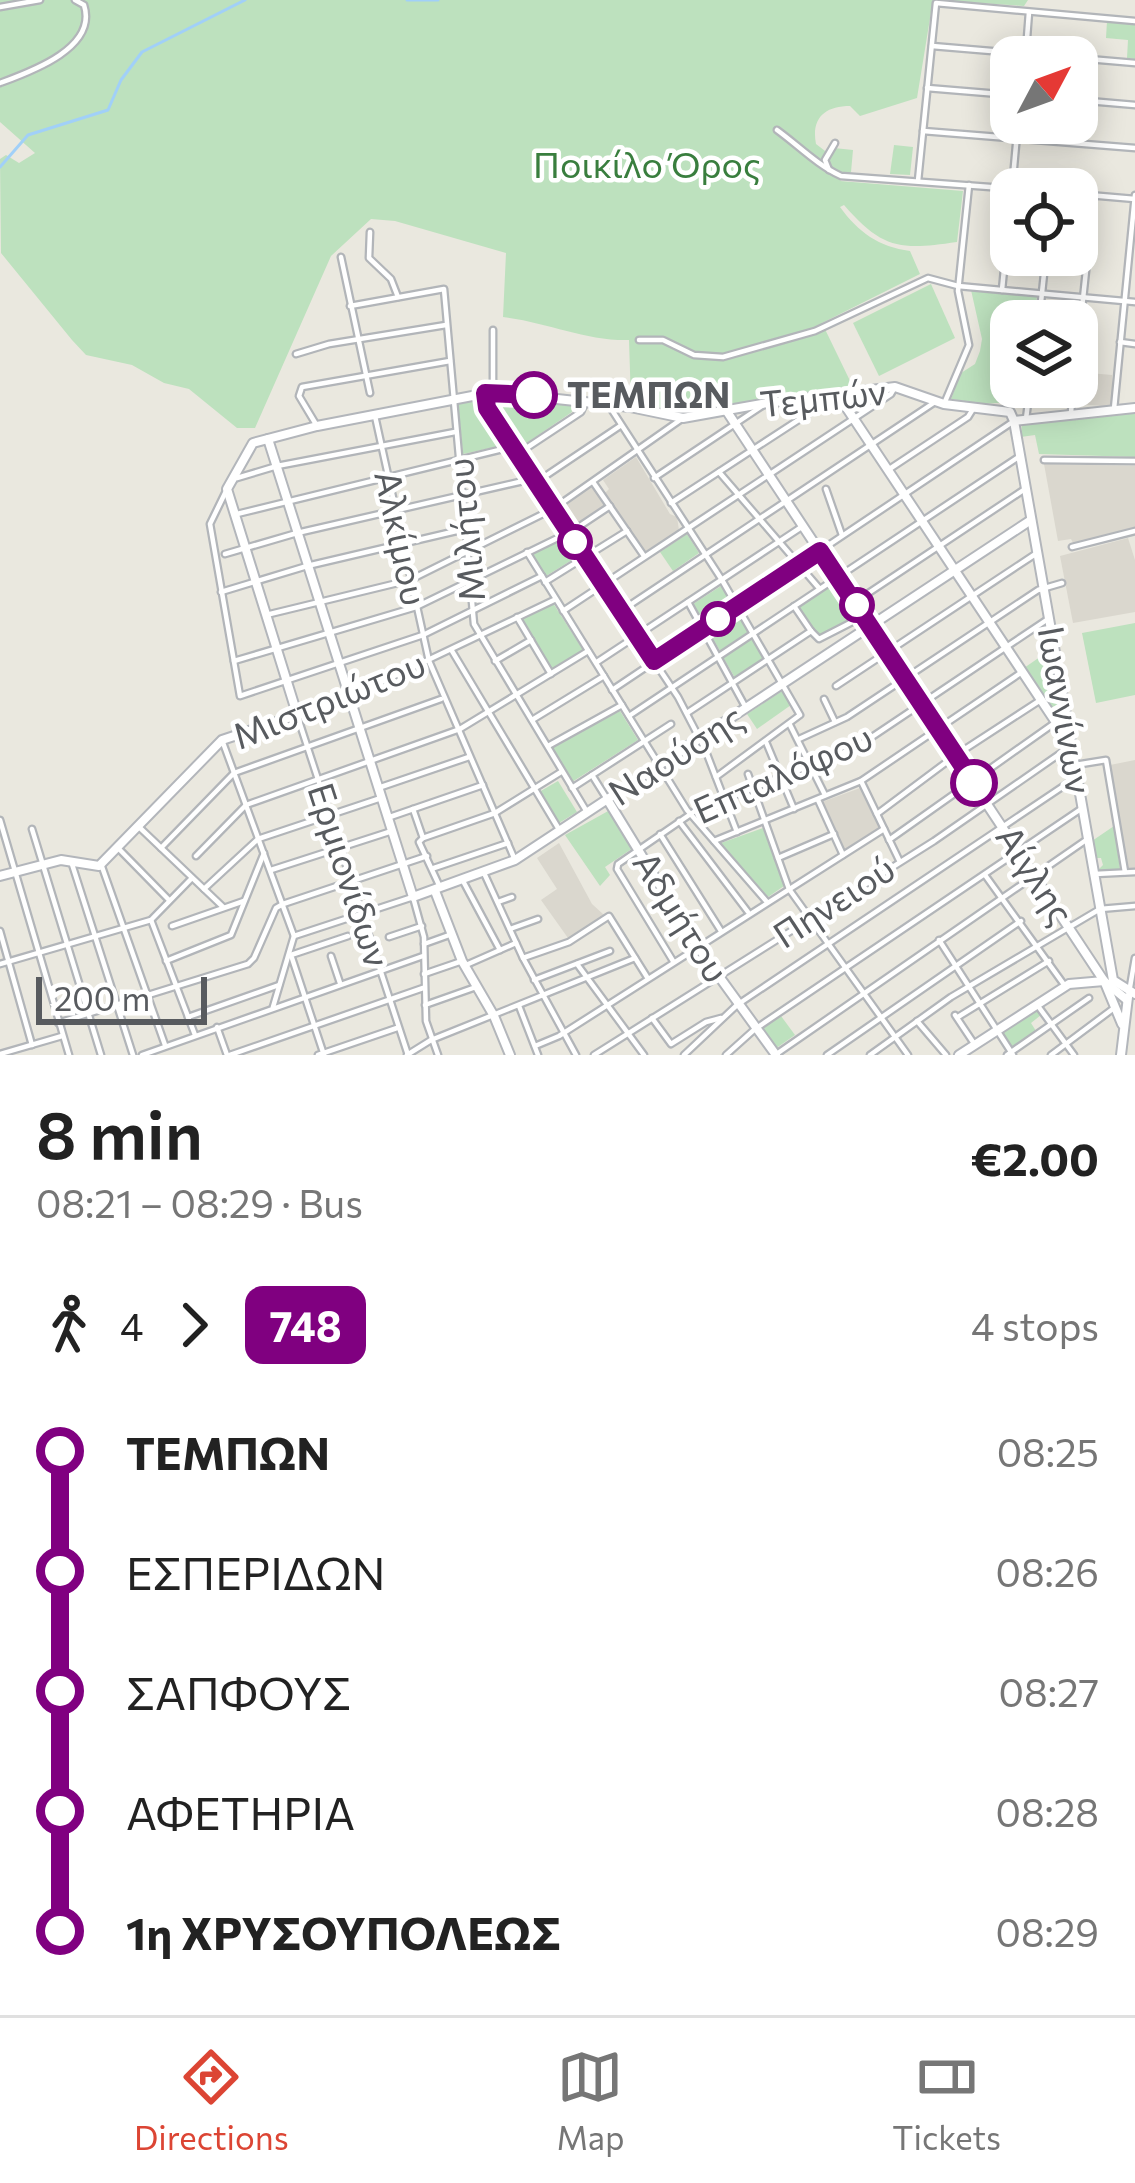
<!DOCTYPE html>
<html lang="en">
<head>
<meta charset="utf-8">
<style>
  body { margin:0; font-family:Commissioner,sans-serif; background:#f6f6f6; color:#222; height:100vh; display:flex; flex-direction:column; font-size:45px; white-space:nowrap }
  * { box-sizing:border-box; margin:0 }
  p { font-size:39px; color:#767676 }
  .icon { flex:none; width:66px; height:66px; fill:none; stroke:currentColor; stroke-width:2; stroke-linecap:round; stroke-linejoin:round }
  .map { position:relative; height:1055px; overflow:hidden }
  .drawer { display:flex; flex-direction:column; background:#fff; flex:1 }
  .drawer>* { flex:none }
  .badge { padding:0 24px; border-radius:18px; font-size:42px; line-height:78px }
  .needle { width:78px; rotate:49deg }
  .controls { position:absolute; left:990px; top:36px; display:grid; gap:24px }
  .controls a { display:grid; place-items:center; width:108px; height:108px; border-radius:24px; background:#fff; box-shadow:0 6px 30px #0003; font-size:60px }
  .scale { position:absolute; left:36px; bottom:30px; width:171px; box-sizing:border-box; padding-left:12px; border:6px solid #585b5f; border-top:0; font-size:33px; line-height:42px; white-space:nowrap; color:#585b5f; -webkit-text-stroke:9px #fff; paint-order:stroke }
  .map>.badge { position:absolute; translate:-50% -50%; box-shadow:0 0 0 6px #fff }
  .legs { display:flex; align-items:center; gap:18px; height:132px; padding:0 36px; font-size:39px }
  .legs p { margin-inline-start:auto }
  .summary { display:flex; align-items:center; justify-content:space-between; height:204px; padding:0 36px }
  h1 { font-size:66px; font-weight:600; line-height:90px }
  ul { padding:0 36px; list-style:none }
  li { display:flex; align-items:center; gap:42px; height:120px; font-size:45px }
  li i { display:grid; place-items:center; width:18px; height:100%; margin:0 15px; background:currentColor }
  li i::after { content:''; width:30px; height:30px; margin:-15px; border:9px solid; border-radius:50%; background:#fff }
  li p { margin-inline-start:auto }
  li:first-child i { background:linear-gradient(#0000 50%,currentColor 0) }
  li:last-child i { background:linear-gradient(currentColor 50%,#0000 0) }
  .tabs { display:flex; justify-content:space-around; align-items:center; height:168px; border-top:3px solid #e0e0e0; background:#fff; font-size:33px; color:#767676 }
  .tabs a { display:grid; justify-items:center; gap:6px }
  .tabs .selected { color:#dc4534 }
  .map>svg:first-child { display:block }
  .education { fill:#dad7ce }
  .green { fill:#bde1be }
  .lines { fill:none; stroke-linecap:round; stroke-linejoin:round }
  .stream { stroke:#a1d0f8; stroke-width:3 }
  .street-casing { stroke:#b2b5b9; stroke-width:9 }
  .secondary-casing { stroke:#b3b6bb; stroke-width:12 }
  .street { stroke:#fff; stroke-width:4.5 }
  .secondary { stroke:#fff; stroke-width:8 }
  .line-1-casing { stroke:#fff; stroke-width:27 }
  .line-1 { stroke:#800080; stroke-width:18 }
  .stop-1-dot { fill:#fff; stroke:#800080; stroke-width:6 }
  .labels { text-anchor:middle; stroke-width:9; stroke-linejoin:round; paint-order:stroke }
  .park-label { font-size:36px; fill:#397e3e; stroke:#fff }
  .stop-label { font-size:36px; font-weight:bold; fill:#585b5f; stroke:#fff; text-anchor:start }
  .street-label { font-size:36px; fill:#585b5f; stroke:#fff }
</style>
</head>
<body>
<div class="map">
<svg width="1135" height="1055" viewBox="0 0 1135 1055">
  <rect width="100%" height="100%" fill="#eae8df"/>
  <g class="education">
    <polygon points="1078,372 1112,375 1112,407 1080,404 1075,408"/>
    <polygon points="636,457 670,514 677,517 679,530 646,552 605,493 609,489 603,480"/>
    <polygon points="1044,464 1135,466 1135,527 1073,543 1071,539 1058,541"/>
    <polygon points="593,486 604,502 603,508 571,528 559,508"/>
    <polygon points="1128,538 1135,560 1135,612 1073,623 1060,556"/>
    <polygon points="1135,760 1135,868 1128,869 1110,765"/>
    <polygon points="860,788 879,828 844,850 822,802"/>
    <polygon points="559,843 592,904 604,915 568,938 541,900 557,889 537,858"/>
  </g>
  <g class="green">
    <path d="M0,0H1028L1024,6L933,0L917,98L860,116L850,106C825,106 811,118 816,144L829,154L834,148L853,150L851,172L840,181L963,191L957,242C901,250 883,250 844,205L840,207C858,232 879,247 910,251L920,274L822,323L853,387L690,413L631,403L629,340C585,341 547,322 503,317L506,253L395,221L371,219L331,256L255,428H237L189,389L164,383L132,365L86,355L72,340L1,253L0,159L6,155L19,163L35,153L0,122Z"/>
    <polygon points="1107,21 1135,23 1135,59 1127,58 1128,40 1106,38"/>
    <polygon points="894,145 913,147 910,175 890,174"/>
    <polygon points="931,284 955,338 879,376 853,323"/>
    <polygon points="971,290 1037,296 1034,321 1011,321 1011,387 1026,387 1024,401 982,404 951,399 961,373 975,364 980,351 982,339"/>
    <polygon points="495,397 571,406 572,412 518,449 492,412"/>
    <polygon points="475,401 504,445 463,454 458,404"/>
    <polygon points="1135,412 1135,457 1039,454 1035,435 1021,437 1022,423"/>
    <polygon points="687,534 699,553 673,571 660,552"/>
    <polygon points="566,536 574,549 568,553 572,560 546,576 532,553"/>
    <polygon points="834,584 855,616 819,636 799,607"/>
    <polygon points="721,586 733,606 704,625 693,604"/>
    <polygon points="553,603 583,650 552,669 522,618"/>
    <polygon points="736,611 748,632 720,651 708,630"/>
    <polygon points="1135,623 1135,695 1096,703 1082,633"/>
    <polygon points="751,638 764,659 735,678 723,657"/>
    <polygon points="1050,650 1064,725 1063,726 1024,668"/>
    <polygon points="782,691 791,705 757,729 747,714"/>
    <polygon points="620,711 638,740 572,782 551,748"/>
    <polygon points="558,781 577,812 559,823 539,792"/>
    <polygon points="610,810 633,848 605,867 610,875 600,886 565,835"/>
    <polygon points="1114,826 1120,869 1098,870 1103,865 1101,858 1096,858 1092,841"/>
    <polygon points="763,828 784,886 768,897 721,843"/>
    <polygon points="1037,1009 1041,1015 1031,1023 1036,1031 1012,1048 1001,1033"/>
    <polygon points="781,1016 795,1035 775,1049 760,1030"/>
  </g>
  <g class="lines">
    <g class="stream">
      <polyline points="407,0 438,0"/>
      <polyline points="0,167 28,135 108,110 121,80 142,52 245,0"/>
    </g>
    <g class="street-casing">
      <g id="street">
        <polyline points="0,7 40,0"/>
        <polyline points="932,46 1063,57"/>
        <polyline points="1026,51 1029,12"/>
        <polyline points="1077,58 1135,63"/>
        <path d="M0,83C30,72 98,48 84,5L75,0"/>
        <polyline points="927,88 1011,95"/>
        <polyline points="1077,100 1135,105"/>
        <path d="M777,130C799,146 817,165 841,176L1017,189"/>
        <polyline points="923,131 1135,148"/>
        <polyline points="829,170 825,160 835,143"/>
        <polyline points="918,181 936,3 1135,21"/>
        <polyline points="1012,189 1018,123"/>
        <polyline points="1077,194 1135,199"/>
        <polyline points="370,232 369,258 391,279 398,297"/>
        <polyline points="341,257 370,393"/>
        <polyline points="1002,290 1011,197"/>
        <polyline points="350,306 444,289 474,624 587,812"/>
        <polyline points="1039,321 1046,255"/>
        <polyline points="639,340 663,340 694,355 723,357 815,331 928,278 958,286 1135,302"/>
        <polyline points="1120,342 1135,344"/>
        <polyline points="296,354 329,344 446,325"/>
        <polyline points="1077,355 1094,196"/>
        <polyline points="493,392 493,330"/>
        <polyline points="485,393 489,413 678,697 705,749 737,832"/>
        <polyline points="608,404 722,580 800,715 716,777"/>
        <polyline points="944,404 969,345 958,291 969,185"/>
        <polyline points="1114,409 1135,195"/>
        <polyline points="1071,413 1073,387"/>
        <polyline points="375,416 429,661 515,860"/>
        <polyline points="1026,419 1030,387"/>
        <polyline points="317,426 299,396 302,387 450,361"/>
        <polyline points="516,455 581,412 586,401"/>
        <polyline points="1044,460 1135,461"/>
        <polyline points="891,468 968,417 973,409"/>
        <polyline points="719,472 819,588"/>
        <polyline points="237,478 277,466 455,432"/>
        <polyline points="654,478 762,406"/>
        <polyline points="593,482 644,556"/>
        <polyline points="535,483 620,426"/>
        <polyline points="227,489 210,524 240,696 423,635 542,576"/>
        <polyline points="826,489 842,535"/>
        <polyline points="671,503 823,404 826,396"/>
        <polyline points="237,514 511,447"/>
        <polyline points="1072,547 1135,531"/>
        <polyline points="527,552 687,810 767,902"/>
        <polyline points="225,554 297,533 532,479"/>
        <polyline points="545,582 627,531"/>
        <polyline points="221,592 307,566 465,529"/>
        <polyline points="688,602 746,708"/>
        <polyline points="855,602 1025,489"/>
        <polyline points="794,606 811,631"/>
        <polyline points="563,611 891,394 895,387"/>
        <polyline points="621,611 935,402"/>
        <polyline points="266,615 410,580 553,509 683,418"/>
        <polyline points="517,617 551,674"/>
        <polyline points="811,631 819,639 862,617"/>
        <polyline points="452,651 560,831"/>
        <polyline points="234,661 416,607 574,530 610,506"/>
        <polyline points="495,661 531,640"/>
        <polyline points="597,662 803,526"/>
        <polyline points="836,686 1037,553"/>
        <polyline points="612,690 1011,423"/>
        <polyline points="348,698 554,600"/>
        <polyline points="824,699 835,722"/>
        <polyline points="687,713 811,631"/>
        <polyline points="629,716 1020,456"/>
        <polyline points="298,718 408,1055"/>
        <polyline points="532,720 604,676"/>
        <polyline points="790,725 825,795"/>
        <polyline points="799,739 847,717 1038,590 1062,583"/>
        <polyline points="222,740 294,936 273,1007"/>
        <polyline points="766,742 794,809"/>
        <polyline points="548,746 622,705"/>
        <polyline points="1075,765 1106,760 1125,872"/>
        <polyline points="748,774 789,889 908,1055"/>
        <polyline points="592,775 607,799"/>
        <polyline points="861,781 899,860"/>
        <polyline points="378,788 469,757"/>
        <polyline points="572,788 671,724"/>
        <polyline points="818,800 843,855"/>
        <polyline points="413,809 423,838 419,842 439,885"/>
        <polyline points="877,814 956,755 1039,701"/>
        <polyline points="387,818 483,785"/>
        <polyline points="0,820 69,1055"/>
        <polyline points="679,821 748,912"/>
        <polyline points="138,826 223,907"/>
        <polyline points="32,829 101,1055"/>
        <polyline points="660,834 721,931"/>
        <polyline points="423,838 495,813 561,772"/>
        <polyline points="889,840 1056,722"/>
        <polyline points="714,841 861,781 1022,672"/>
        <polyline points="161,848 234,773 441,699"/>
        <polyline points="119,849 169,900"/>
        <polyline points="196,856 246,805 460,729 588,651"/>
        <polyline points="778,858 834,834"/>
        <polyline points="71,861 133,1055"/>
        <polyline points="101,864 165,1045"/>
        <polyline points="434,868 508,843"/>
        <polyline points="271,870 392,831"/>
        <polyline points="484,873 523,958 576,1055"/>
        <polyline points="1095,874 1135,872"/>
        <polyline points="985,875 1065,986"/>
        <polyline points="463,881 500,950"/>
        <polyline points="204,889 258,839 381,798"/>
        <polyline points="498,902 512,897"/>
        <polyline points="151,920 195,1035"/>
        <polyline points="172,926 244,901"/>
        <polyline points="510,929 538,919"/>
        <polyline points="0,931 32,1045"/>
        <polyline points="294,936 413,897 424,937 426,1021 438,1055"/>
        <polyline points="389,937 422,926"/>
        <polyline points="939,940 1013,1055"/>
        <polyline points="424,944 452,934"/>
        <polyline points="331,956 340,983"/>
        <polyline points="523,958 569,942 609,916 647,977"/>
        <polyline points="166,961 231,935 264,853"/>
        <polyline points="673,961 617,869 618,864 695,811 857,747 1048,619"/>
        <polyline points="0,964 151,920 192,878"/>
        <polyline points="577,964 644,1055"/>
        <polyline points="466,965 516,943"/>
        <polyline points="424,974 462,961"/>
        <polyline points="534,980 610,951"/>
        <polyline points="1130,987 1135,958"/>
        <polyline points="425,1005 476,987"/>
        <polyline points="519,1006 538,1055"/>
        <polyline points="1038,1006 1074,1055"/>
        <polyline points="955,1015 975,1045"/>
        <polyline points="188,1017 279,985"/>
        <polyline points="958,1017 1049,961"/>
        <polyline points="652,1018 671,1044 706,1022 721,1018"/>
        <polyline points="917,1021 946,1055"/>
        <polyline points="58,1023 248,964 254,958 276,908 283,904 427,856"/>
        <polyline points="217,1027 227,1055"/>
        <polyline points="535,1046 559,1036 884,829"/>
        <polyline points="778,1053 1089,838"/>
        <polyline points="0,1054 62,1036"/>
        <polyline points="142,1055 423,956"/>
        <polyline points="230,1055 423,988"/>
        <polyline points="318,1055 397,1028"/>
        <polyline points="324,1055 291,955 348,936"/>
        <polyline points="407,1055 431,1040 635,958"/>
        <polyline points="594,1055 934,841 1071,746"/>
        <polyline points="684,1055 737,1005 1077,777"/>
        <polyline points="726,1055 755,1029 1081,809"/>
        <polyline points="827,1055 1021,921"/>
        <polyline points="870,1055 951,997 1100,909 1135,906"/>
        <polyline points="1007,1055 1089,998"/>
        <polyline points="1051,1055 1114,1008"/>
      </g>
    </g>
    <g class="secondary-casing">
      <g id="secondary">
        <polyline points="838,395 1067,739"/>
        <polyline points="726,410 1104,981 1127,1000"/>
        <polyline points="1014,421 1113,980 1135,994"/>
        <polyline points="1014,421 1135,408"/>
        <polyline points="268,439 413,897 515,860 1031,520"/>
        <polyline points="297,714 227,489 253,443 317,426 493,392 630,407 683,418 767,403 895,387 944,404 1010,412 1014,421"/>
        <polyline points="607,799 697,946 776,1055"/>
        <polyline points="0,876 61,860 99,866 222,740 348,698"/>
        <polyline points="435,891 462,961 494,1016 510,1055"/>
        <polyline points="1105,983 1122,1024"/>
        <polyline points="959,1055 1069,984 1104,981"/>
        <polyline points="1121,1055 1128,997"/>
      </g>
    </g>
    <use href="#street" class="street"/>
    <use href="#secondary" class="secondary"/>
  </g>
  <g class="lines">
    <g class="line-1-casing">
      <polyline id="line-1" points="534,395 485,393 487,408 654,661 820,551 974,783"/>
    </g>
    <use href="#line-1" class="line-1"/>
  </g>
  <g class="stop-1-dot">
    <circle cx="534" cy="395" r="21"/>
    <circle cx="575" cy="542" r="15"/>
    <circle cx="857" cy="605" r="15"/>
    <circle cx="718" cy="619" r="15"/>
    <circle cx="974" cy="783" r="21"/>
  </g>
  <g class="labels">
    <g class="park-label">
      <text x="647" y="178">Ποικίλο Όρος</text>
    </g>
    <g class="stop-label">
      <text x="567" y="408">ΤΕΜΠΏΝ</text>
    </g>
    <g class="street-label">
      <text transform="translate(823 398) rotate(-6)" y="13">Τεμπών</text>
      <text transform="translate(466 530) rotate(-95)" y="13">Μιλήτου</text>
      <text transform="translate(401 538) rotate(78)" y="13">Αλκίμου</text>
      <text transform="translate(329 700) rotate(-22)" y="13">Μιστριώτου</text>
      <text transform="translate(1065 710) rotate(80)" y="13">Ιωαννίνων</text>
      <text transform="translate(676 755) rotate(-33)" y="13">Ναούσης</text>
      <text transform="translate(783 774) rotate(-24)" y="13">Επταλόφου</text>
      <text transform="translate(349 875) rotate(72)" y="13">Ερμιονίδων</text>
      <text transform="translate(1035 875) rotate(57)" y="13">Αίγλης</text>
      <text transform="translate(834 902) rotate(-33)" y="13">Πηνειού</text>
      <text transform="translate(681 917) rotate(58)" y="13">Αδμήτου</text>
    </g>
  </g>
</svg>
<div class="controls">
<a><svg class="needle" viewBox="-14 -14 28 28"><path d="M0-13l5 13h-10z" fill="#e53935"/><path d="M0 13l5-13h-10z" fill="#767676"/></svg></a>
<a><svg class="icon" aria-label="locate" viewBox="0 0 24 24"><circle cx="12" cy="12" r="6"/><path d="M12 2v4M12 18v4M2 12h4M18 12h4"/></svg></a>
<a><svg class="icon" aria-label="layers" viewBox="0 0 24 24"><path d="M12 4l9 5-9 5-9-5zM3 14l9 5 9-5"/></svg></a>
</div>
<div class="scale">200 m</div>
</div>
<section class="drawer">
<div class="summary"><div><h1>8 min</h1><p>08:21 – 08:29 · Bus</p></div><b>€2.00</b></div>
<div class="legs"><svg class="icon" aria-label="walk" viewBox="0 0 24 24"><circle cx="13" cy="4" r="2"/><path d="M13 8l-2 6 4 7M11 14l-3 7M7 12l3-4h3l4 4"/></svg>4<svg class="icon" aria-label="forward" viewBox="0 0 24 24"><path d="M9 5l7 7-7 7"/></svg><b class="badge" style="background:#800080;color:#fff">748</b><p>4 stops</p></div>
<ul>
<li><i style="color:#800080"></i><b>ΤΕΜΠΏΝ</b><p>08:25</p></li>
<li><i style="color:#800080"></i><span>ΕΣΠΕΡΙΔΩΝ</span><p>08:26</p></li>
<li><i style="color:#800080"></i><span>ΣΑΠΦΟΥΣ</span><p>08:27</p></li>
<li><i style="color:#800080"></i><span>ΑΦΕΤΗΡΙΑ</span><p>08:28</p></li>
<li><i style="color:#800080"></i><b>1η ΧΡΥΣΟΥΠΟΛΕΩΣ</b><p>08:29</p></li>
</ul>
</section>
<nav class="tabs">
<a class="selected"><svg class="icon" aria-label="directions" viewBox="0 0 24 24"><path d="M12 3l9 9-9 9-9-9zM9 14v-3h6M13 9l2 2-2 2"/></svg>Directions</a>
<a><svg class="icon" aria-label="map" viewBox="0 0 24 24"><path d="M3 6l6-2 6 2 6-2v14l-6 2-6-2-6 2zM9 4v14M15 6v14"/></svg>Map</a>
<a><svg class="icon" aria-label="tickets" viewBox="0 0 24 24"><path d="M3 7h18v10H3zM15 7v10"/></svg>Tickets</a>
</nav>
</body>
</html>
